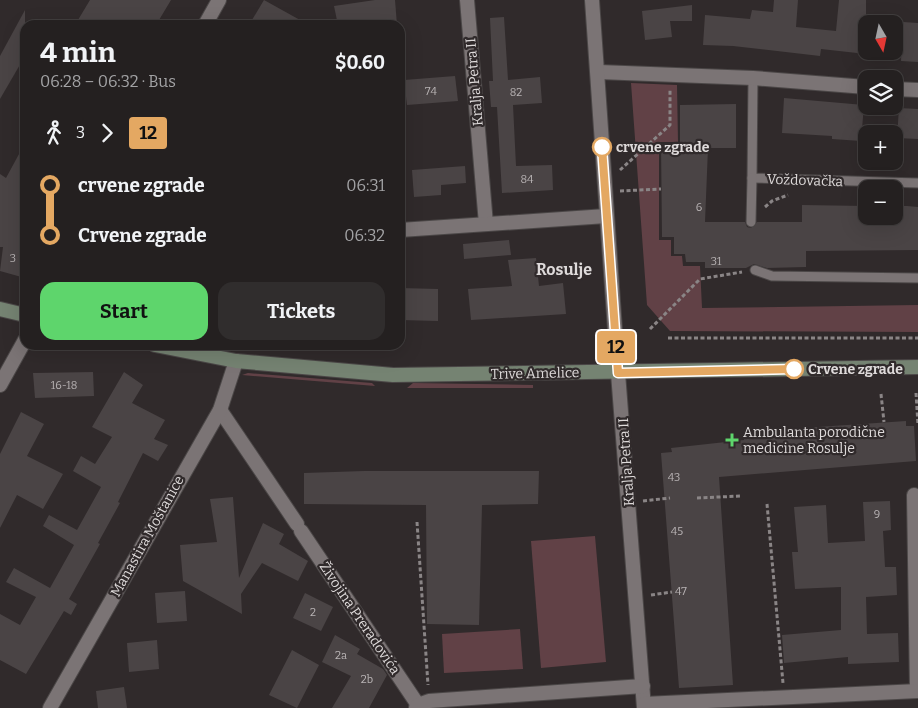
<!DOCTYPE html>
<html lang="en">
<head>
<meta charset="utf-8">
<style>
  body { margin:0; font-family:Bitter,serif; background:#302d2d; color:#f1f3f6; height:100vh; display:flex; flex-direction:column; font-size:19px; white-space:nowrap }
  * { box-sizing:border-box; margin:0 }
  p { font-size:16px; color:#a3a3a5 }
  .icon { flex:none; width:28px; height:28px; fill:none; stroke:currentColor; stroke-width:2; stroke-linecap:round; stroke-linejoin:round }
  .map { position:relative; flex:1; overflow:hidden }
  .side { position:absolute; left:20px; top:20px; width:385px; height:330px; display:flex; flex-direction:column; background:#242020; border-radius:15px; box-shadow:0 5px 20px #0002,0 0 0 1px #413e3e }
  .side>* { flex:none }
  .badge { padding:0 10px; border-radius:4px; font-size:18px; line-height:32px }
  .needle { width:32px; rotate:171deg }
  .fabs { position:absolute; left:858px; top:15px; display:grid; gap:10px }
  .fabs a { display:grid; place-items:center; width:45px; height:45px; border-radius:10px; background:#242020; box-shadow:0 5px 20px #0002,0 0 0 1px #413e3e; font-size:25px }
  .map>.badge { position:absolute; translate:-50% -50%; box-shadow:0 0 0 2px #fff }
  .legs { display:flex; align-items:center; gap:8px; height:55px; padding:0 20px; font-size:16px }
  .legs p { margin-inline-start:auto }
  .summary { display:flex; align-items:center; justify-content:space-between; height:85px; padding:0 20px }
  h1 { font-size:28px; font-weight:700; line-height:38px }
  .cta { display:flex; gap:10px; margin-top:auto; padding:10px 20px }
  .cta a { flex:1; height:58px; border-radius:15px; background:#5ed56c; color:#111; font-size:20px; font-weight:700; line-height:58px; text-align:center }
  .cta a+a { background:#302d2d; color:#f1f3f6 }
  ul { padding:0 20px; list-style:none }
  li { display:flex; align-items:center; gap:18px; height:50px; font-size:19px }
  li i { display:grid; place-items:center; width:8px; height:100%; margin:0 6px; background:currentColor }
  li i::after { content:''; width:12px; height:12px; margin:-6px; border:4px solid; border-radius:50%; background:#242020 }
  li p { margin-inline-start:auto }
  li:first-child i { background:linear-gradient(#0000 50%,currentColor 0) }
  li:last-child i { background:linear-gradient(currentColor 50%,#0000 0) }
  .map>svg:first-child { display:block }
  .green { fill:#614146 }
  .building { fill:#4a4445 }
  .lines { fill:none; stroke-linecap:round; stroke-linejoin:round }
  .service-casing { stroke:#4b4747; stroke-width:11 }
  .minor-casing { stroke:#4b4747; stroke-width:16 }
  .tertiary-casing { stroke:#4b4747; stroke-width:16 }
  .secondary-casing { stroke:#4b4747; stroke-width:16 }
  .path { stroke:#8a8586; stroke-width:3; stroke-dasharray:4 2.5; stroke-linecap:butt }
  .service { stroke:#7b7475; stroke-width:9 }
  .minor { stroke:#7b7475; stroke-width:14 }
  .tertiary { stroke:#7b7475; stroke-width:14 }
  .secondary { stroke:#758372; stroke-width:14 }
  .line-1-casing { stroke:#fff; stroke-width:11 }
  .line-1 { stroke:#e4a862; stroke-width:8 }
  .stop-1-dot { fill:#fff; stroke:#e4a862; stroke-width:2.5 }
  .poi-dot { fill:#5ed56c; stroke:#302a2b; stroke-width:2 }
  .labels { text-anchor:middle; stroke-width:4.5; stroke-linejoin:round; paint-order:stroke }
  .number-label { font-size:11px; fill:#b9b4b5 }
  .street-label { font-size:14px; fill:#dedada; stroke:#302a2b }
  .stop-label { font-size:14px; font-weight:bold; fill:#dedada; stroke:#302a2b; text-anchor:start }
  .poi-label { font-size:14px; fill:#dedada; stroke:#302a2b; text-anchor:start }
  .quarter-label { font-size:16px; font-weight:bold; fill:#dedada; stroke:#302a2b }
</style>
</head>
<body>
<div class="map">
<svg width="918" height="708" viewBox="0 0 918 708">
  <rect width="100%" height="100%" fill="#302a2b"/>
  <g class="green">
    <polygon points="631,83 677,85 678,142 659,142 659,240 671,240 671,256 682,256 683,266 700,266 702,308 918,305 918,332 670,331 647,305"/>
    <polygon points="248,373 372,383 375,386 242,375"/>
    <polygon points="413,383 533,385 533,388 407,388"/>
    <polygon points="595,536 606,662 541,668 531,541"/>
    <polygon points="520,629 523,669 444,673 442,634"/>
  </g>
  <g class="building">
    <polygon points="90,0 171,0 156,25 75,25"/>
    <polygon points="264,0 309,25 249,25"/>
    <polygon points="375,0 395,0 397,25 338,25 334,6"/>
    <polygon points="774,0 798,0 796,27 836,31 839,0 866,0 866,54 821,49 820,56 733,46 703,45 705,15 750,19 752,10 773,12"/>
    <polygon points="692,5 692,21 670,21 672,37 645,40 642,11"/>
    <polygon points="25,10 25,56 0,99 0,56"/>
    <polygon points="504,17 508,80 540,77 542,103 513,105 516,166 552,165 553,190 502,193 497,107 491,107 489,81 493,81 490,18"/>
    <polygon points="903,22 918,23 918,62 901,61"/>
    <polygon points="455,76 458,101 407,105 404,80"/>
    <polygon points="784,98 864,105 861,141 832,139 832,136 782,133"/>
    <polygon points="736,104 736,148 708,148 705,222 745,222 747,227 751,228 757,222 802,222 802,205 866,206 866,216 894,216 894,206 907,206 918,207 918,250 806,251 806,267 767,268 754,264 746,268 705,268 705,262 686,262 685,254 674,254 674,237 662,237 661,144 680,144 680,105"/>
    <polygon points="899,108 918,109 918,139 897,138"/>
    <polygon points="25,143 25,182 20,224 25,224 25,278 0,271 3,247 0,247 0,174 6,178"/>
    <polygon points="465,166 466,183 441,185 441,195 414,197 412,170"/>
    <polygon points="509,240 511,255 464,259 463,244"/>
    <polygon points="536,258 539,286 563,283 566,314 471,320 468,289 512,286 508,260"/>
    <polygon points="400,288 438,289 438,321 400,320"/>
    <polygon points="93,372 94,396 35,398 33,373"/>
    <polygon points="124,372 143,385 132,403 165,420 154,439 168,445 158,461 143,453 118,502 120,503 98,543 100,544 69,599 77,604 71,615 64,611 26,674 0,660 0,614 20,625 36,597 6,582 14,568 50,588 74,545 43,526 49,515 77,530 101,487 73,471 81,456 95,464 112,437 92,427"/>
    <polygon points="21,412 44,424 27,456 63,474 43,509 17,495 0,528 0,454"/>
    <polygon points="906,421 906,426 914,426 916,461 719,477 733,685 679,688 661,453 672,452 671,448 744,440 744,432"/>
    <polygon points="364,471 539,471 538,504 482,505 479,625 427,624 426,505 304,504 304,473"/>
    <polygon points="233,497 239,578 263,523 284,534 279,544 308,561 298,581 262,563 241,594 242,614 183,581 180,545 217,542 210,499"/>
    <polygon points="890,501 891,530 883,531 885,567 896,567 897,595 866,597 867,634 898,633 899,662 848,664 848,657 784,663 782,635 841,630 841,587 795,589 792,552 798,552 794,507 826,505 828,543 865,541 863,502"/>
    <polygon points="185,591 187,621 157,623 155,593"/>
    <polygon points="305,593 333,607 321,631 293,618"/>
    <polygon points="335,635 360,649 357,654 383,669 387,675 369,708 332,708 351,676 322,662"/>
    <polygon points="157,640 159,669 129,672 127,643"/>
    <polygon points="292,650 319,665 297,708 269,695"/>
    <polygon points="124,687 127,708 98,708 96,691"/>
  </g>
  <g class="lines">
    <g class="service-casing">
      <g id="service">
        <polyline points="753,78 752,178 918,183"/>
        <polyline points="751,222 752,178"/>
        <polyline points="755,270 772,276 918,278"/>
      </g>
    </g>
    <g class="minor-casing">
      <g id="minor">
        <polyline points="467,0 486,224"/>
        <polyline points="205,25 219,0"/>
        <polyline points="599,72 753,78 866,87"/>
        <polyline points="894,89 918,90"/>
        <polyline points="400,230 606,216"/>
        <polyline points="618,373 644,708"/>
        <polyline points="0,385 25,340"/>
        <polyline points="220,410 297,524"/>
        <polyline points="914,495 917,691"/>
        <polyline points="301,531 418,705"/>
        <polyline points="644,704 918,691"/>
        <polyline points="50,708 220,410 236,361"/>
        <polyline points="416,708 418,705 429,701 643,686"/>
      </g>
    </g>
    <g class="tertiary-casing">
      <polyline id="tertiary" points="592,0 618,373"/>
    </g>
    <g class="secondary-casing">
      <g id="secondary">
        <polyline points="0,309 25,315"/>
        <polyline points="155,345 236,361 393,375 918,367"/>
      </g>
    </g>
    <g class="path">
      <polyline points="620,170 670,125 670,90"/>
      <polyline points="620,191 661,189"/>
      <polyline points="765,207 772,201 788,195"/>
      <polyline points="650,329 700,279 742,272"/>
      <polyline points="668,338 918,338"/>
      <polyline points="916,393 918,425"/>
      <polyline points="881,394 884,422"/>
      <polyline points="697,498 741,496"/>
      <polyline points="643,501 670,498"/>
      <polyline points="767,504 783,683"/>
      <polyline points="417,522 428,685"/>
      <polyline points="651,595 672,592"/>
    </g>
    <use href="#service" class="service"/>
    <use href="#minor" class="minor"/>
    <use href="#tertiary" class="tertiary"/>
    <use href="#secondary" class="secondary"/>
  </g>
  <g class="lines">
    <g class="line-1-casing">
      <polyline id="line-1" points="602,147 618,373 794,369"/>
    </g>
    <use href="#line-1" class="line-1"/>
  </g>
  <g class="stop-1-dot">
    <circle cx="602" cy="147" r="9"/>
    <circle cx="794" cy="369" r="9"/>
  </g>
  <path class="poi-dot" d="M729.5 432.5h5v5h5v5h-5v5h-5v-5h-5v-5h5z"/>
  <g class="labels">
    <g class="number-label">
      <text x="431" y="95">74</text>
      <text x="516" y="96">82</text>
      <text x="527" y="183">84</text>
      <text x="699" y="211">6</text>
      <text x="13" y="262">3</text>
      <text x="716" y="265">31</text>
      <text x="64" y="389">16-18</text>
      <text x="674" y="481">43</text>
      <text x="877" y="518">9</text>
      <text x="677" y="535">45</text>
      <text x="681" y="595">47</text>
      <text x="313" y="616">2</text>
      <text x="341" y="659">2a</text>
      <text x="367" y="683">2b</text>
    </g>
    <g class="street-label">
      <text transform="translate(474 82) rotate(-95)" y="5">Kralja Petra II</text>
      <text transform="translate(805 180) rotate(2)" y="5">Voždovačka</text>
      <text transform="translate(535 373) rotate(-1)" y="5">Trive Amelice</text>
      <text transform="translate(626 462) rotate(-94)" y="5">Kralja Petra II</text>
      <text transform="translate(147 536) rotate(-61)" y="5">Manastira Moštanice</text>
      <text transform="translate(360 618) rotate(56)" y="5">Živojina Preradovića</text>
    </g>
    <g class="stop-label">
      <text x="616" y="152">crvene zgrade</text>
      <text x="808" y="374">Crvene zgrade</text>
    </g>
    <g class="poi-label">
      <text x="743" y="437">Ambulanta porodične<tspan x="743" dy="16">medicine Rosulje</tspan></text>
    </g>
    <g class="quarter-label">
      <text x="564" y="275">Rosulje</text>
    </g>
  </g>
</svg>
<div class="fabs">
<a><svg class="needle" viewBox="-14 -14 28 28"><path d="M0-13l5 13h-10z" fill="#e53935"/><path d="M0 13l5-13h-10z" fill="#a3a3a5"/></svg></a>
<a><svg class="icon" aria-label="layers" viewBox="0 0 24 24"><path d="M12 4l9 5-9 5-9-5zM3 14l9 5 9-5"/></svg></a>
<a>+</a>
<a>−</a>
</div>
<b class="badge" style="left:616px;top:347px;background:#e4a862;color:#111">12</b>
<section class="side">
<div class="summary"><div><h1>4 min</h1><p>06:28 – 06:32 · Bus</p></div><b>$0.60</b></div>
<div class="legs"><svg class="icon" aria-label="walk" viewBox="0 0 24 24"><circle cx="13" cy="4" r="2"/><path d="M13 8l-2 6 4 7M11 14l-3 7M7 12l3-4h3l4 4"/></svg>3<svg class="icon" aria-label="forward" viewBox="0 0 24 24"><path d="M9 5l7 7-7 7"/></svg><b class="badge" style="background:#e4a862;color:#111">12</b></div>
<ul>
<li><i style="color:#e4a862"></i><b>crvene zgrade</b><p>06:31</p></li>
<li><i style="color:#e4a862"></i><b>Crvene zgrade</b><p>06:32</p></li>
</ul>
<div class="cta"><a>Start</a><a>Tickets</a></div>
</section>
</div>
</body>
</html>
